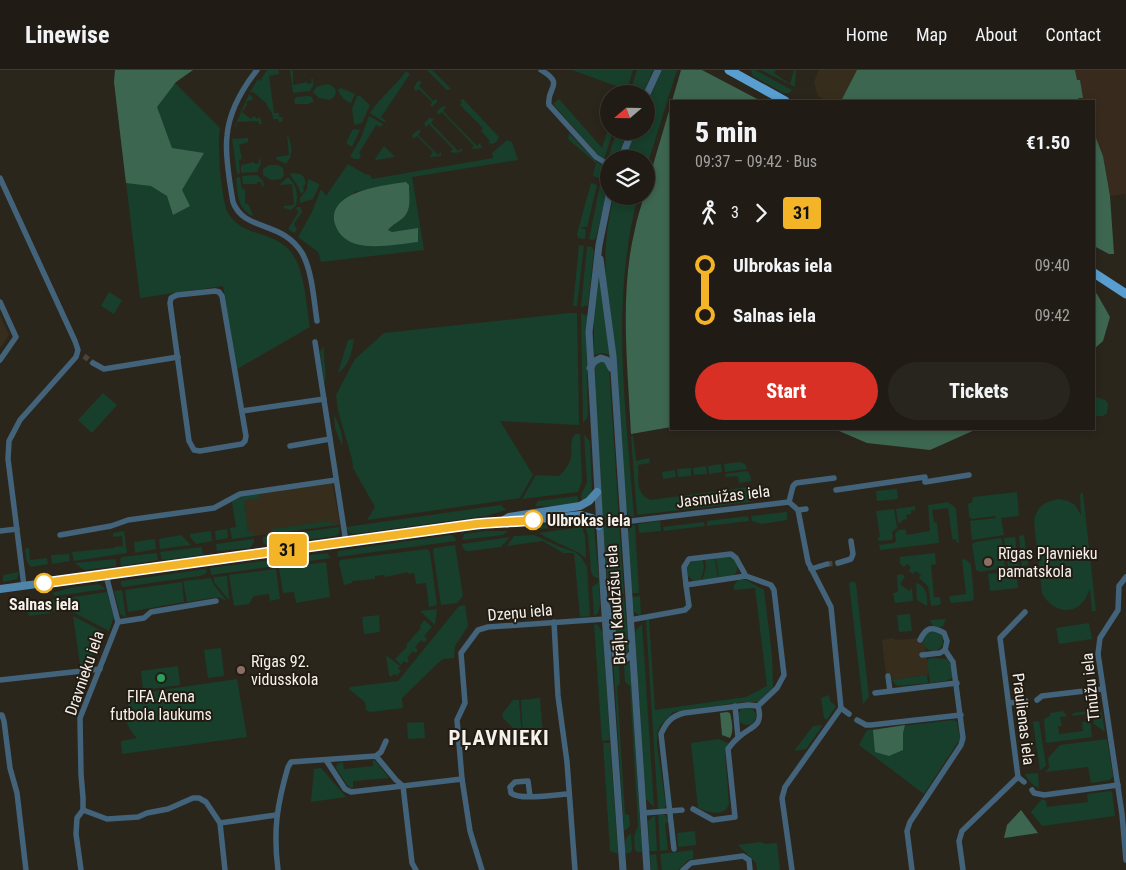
<!DOCTYPE html>
<html lang="en">
<head>
<meta charset="utf-8">
<style>
  body { margin:0; font-family:"Roboto Condensed",sans-serif; background:#28251e; color:#f1f3f6; height:100vh; display:flex; flex-direction:column; font-size:19px; white-space:nowrap }
  * { box-sizing:border-box; margin:0 }
  p { font-size:16px; color:#a2a1a0 }
  .icon { flex:none; width:28px; height:28px; fill:none; stroke:currentColor; stroke-width:2; stroke-linecap:round; stroke-linejoin:round }
  .map { position:relative; flex:1; overflow:hidden }
  .drawer { position:absolute; left:670px; top:30px; width:425px; height:330px; display:flex; flex-direction:column; background:#201c15; border-radius:0px; box-shadow:0 2px 8px #0003,0 0 0 1px #3d3a34 }
  .drawer>* { flex:none }
  .badge { padding:0 10px; border-radius:4px; font-size:18px; line-height:32px }
  .needle { width:32px; rotate:250deg }
  .fabs { position:absolute; left:600px; top:15px; display:grid; gap:10px }
  .fabs a { display:grid; place-items:center; width:55px; height:55px; border-radius:50%; background:#201c15; box-shadow:0 2px 8px #0003,0 0 0 1px #3d3a34; font-size:25px }
  .map>.badge { position:absolute; translate:-50% -50%; box-shadow:0 0 0 2px #fff }
  .legs { display:flex; align-items:center; gap:8px; height:55px; padding:0 25px; font-size:16px }
  .legs p { margin-inline-start:auto }
  .summary { display:flex; align-items:center; justify-content:space-between; height:85px; padding:0 25px }
  h1 { font-size:28px; font-weight:800; line-height:38px }
  .action { display:flex; gap:10px; margin-top:auto; padding:10px 25px }
  .action a { flex:1; height:58px; border-radius:30px; background:#d93025; color:#fff; font-size:20px; font-weight:800; line-height:58px; text-align:center }
  .action a+a { background:#28251e; color:#f1f3f6 }
  ul { padding:0 25px; list-style:none }
  li { display:flex; align-items:center; gap:18px; height:50px; font-size:19px }
  li i { display:grid; place-items:center; width:8px; height:100%; margin:0 6px; background:currentColor }
  li i::after { content:''; width:12px; height:12px; margin:-6px; border:4px solid; border-radius:50%; background:#201c15 }
  li p { margin-inline-start:auto }
  li:first-child i { background:linear-gradient(#0000 50%,currentColor 0) }
  li:last-child i { background:linear-gradient(currentColor 50%,#0000 0) }
  header { display:flex; align-items:center; gap:30px; box-sizing:border-box; height:70px; padding:0 25px; background:#201c15; border-bottom:1px solid #3d3a34 }
  header strong { font-size:24px }
  nav { display:flex; gap:28px; margin-inline-start:auto; font-size:18px }
  .map>svg:first-child { display:block }
  .commercial { fill:#362d1d }
  .industrial { fill:#382b1e }
  .green { fill:#173f2b; fill-rule:evenodd }
  .forest { fill:#3d6650 }
  .lines { fill:none; stroke-linecap:round; stroke-linejoin:round }
  .minor-tunnel { stroke:#49443b; stroke-width:5.5; stroke-dasharray:5.5 3; stroke-linecap:butt }
  .minor { stroke:#43637b; stroke-width:5.5 }
  .tertiary { stroke:#43637b; stroke-width:7 }
  .secondary { stroke:#5085ab; stroke-width:8 }
  .primary { stroke:#589ed0; stroke-width:9 }
  .line-1-casing { stroke:#fff; stroke-width:11 }
  .line-1 { stroke:#f4b427; stroke-width:8 }
  .stop-1-dot { fill:#fff; stroke:#f4b427; stroke-width:2.5 }
  .education-dot { fill:#8d6e63; stroke:#221c13; stroke-width:2 }
  .leisure-dot { fill:#2e9e5b; stroke:#221c13; stroke-width:2 }
  .labels { text-anchor:middle; stroke-width:4; stroke-linejoin:round; paint-order:stroke }
  .street-label { font-size:16px; fill:#f5f1eb; stroke:#221c13 }
  .stop-label { font-size:16px; font-weight:bold; fill:#f5f1eb; stroke:#221c13; text-anchor:start }
  .poi-label { font-size:16px; fill:#f5f1eb; stroke:#221c13; text-anchor:start }
  .district-label { font-size:21px; font-weight:bold; letter-spacing:1px; fill:#f5f1eb; stroke:#221c13 }
</style>
</head>
<body>
<header>
<strong>Linewise</strong>
<nav><a>Home</a><a>Map</a><a>About</a><a>Contact</a></nav>
</header>
<div class="map">
<svg width="1126" height="800" viewBox="0 0 1126 800">
  <rect width="100%" height="100%" fill="#2b261c"/>
  <g class="commercial">
    <polygon points="819,0 857,0 841,31 827,31 818,26 814,12"/>
    <polygon points="0,245 9,265 0,278"/>
    <polygon points="332,412 340,455 254,466 253,462 248,463 243,425"/>
    <polygon points="894,568 895,570 924,568 929,605 892,610 891,604 886,605 882,570"/>
  </g>
  <polygon class="industrial" points="1075,0 1126,0 1126,133 1125,124 1110,126 1103,86 1094,63 1094,31 1077,31 1082,28 1080,10 1077,10"/>
  <g class="green">
    <polygon points="267,0 278,0 279,4 269,6 274,43 279,43 279,47 283,47 282,52 279,52 278,49 273,49 272,43 267,36 267,34 253,22 250,22 258,9 260,11"/>
    <polygon points="290,0 293,1 293,15 307,12 307,14 312,13 311,9 313,9 313,16 310,21 293,23"/>
    <polygon points="427,0 432,0 451,19 447,20"/>
    <polygon points="572,0 633,0 627,20"/>
    <polygon points="637,0 653,0 643,24 630,22"/>
    <polygon points="662,0 677,0 646,99 646,89 625,89 635,61 646,61 646,35"/>
    <polygon points="751,0 755,0 792,20 789,23 783,23 753,6"/>
    <polygon points="761,0 776,0 774,3 790,14 794,0 796,0 795,17"/>
    <path d="M406,1L410,4L381,47L386,51L384,52L370,43C380,27 395,17 406,1Z"/>
    <polygon points="420,11 422,12 419,16 433,31 437,29 437,32 433,36 430,36 432,32 419,19 415,21 414,17 417,12"/>
    <path d="M176,14L220,58C217,75 221,125 227,141C231,149 239,156 246,159C262,166 278,167 290,181C305,198 306,235 310,257L237,299L223,216L140,228L115,21Z"/>
    <polygon points="326,14 331,15 336,20 335,26 330,30 319,28 313,22 316,17"/>
    <path d="M341,18L355,24L351,33C346,32 340,26 338,20Z"/>
    <polygon points="249,24 253,28 251,31 249,30 246,33 247,35 242,42 251,49 254,46 257,49 260,47 262,54 259,54 258,51 237,52 236,57 235,56"/>
    <polygon points="308,26 312,27 315,36 313,32 309,33 309,34 295,34 294,30 296,27"/>
    <polygon points="357,26 360,26 370,35 362,53 355,55 354,54 352,39"/>
    <polygon points="463,29 496,64 499,67 497,71 493,74 488,73 490,71 481,61 483,58 460,35 462,33 460,30"/>
    <polygon points="559,29 602,78 609,56 609,61 613,61 604,90 597,84 553,34"/>
    <polygon points="443,36 446,37 443,41 477,76 480,73 482,78 471,79 474,76 442,42 438,45 437,41"/>
    <polygon points="369,46 383,54 381,57 376,55 359,83 361,85 359,89 354,89 350,86 360,70"/>
    <polygon points="429,48 434,49 431,53 458,81 462,78 462,81 456,83 450,82 453,79 429,54 426,57 424,54"/>
    <polygon points="353,59 360,60 352,77 346,73"/>
    <polygon points="418,60 421,61 418,65 438,85 441,82 441,86 431,87 430,86 433,82 417,66 413,69 412,65"/>
    <polygon points="617,61 628,61 617,89 609,89 609,91 607,91"/>
    <polygon points="569,63 597,92 602,95 599,108 593,106 596,93 568,69"/>
    <path d="M287,64C292,74 294,85 286,94L276,89V87L289,85Z"/>
    <polygon points="248,68 248,72 239,75 242,89 239,90 240,103 237,104 232,69"/>
    <path d="M507,70L512,72L518,90L412,107L424,180L321,192L318,182L298,167L312,142L321,119L326,126L348,94L365,104L370,105L372,109L493,88L492,83ZM406,112L409,116C409,126 412,139 404,147C398,152 393,155 388,160L392,162L418,159V171L390,175H365L354,122Z"/>
    <polygon points="384,76 395,87 376,90 375,89"/>
    <polygon points="259,86 261,93 257,102 241,103 241,95 254,92 255,94 259,93"/>
    <polygon points="269,95 278,95 283,98 284,105 281,109 271,110 263,105 263,99"/>
    <polygon points="291,103 300,104 304,107 306,114 303,116 304,121 301,124 298,116 290,105"/>
    <polygon points="257,105 263,111 264,116 262,117 261,112 257,112 257,114 243,114 242,106"/>
    <path d="M238,107H240L242,120L245,119V134H248L253,145L252,146C237,138 238,123 236,109Z"/>
    <path d="M288,107C296,114 299,125 296,135L291,140L284,138L283,136L294,135L292,114L281,115V116L280,114Z"/>
    <polygon points="308,109 319,114 319,116 313,129 300,133 300,128 307,119"/>
    <polygon points="591,113 597,115 587,157 580,157 586,160 585,169 578,168 577,164"/>
    <polygon points="600,115 606,118 607,121 596,168 593,170 589,169"/>
    <path d="M614,126H638C610,231 626,340 634,447L629,446L626,439L606,209C604,180 607,154 614,126Z"/>
    <polygon points="297,137 300,137 302,142 294,154 297,160 294,163 288,159 299,141 296,139"/>
    <polygon points="579,175 584,176 577,236 573,236"/>
    <polygon points="587,176 592,177 594,181 588,235 581,237"/>
    <polygon points="598,196 610,285 602,283 594,285 594,244"/>
    <polygon points="109,222 122,230 114,244 101,236"/>
    <polygon points="570,243 577,243 579,355 500,351 533,405 520,428 367,450 375,437 353,398 352,389 338,341 336,325 355,289 384,263"/>
    <polygon points="581,243 588,246 586,262 588,343 587,348 583,353"/>
    <path d="M354,269C352,282 349,296 338,303L348,270Z"/>
    <path d="M324,276C323,288 327,300 325,312L324,311L320,282Z"/>
    <polygon points="603,291 607,294 609,298 624,524 621,524 611,508 607,508 599,401 595,298 599,292"/>
    <polygon points="103,323 117,335 92,363 78,350"/>
    <polygon points="1096,327 1105,330 1108,334 1107,343 1103,346 1094,346 1094,329"/>
    <path d="M334,345C339,353 344,367 342,376L335,358Z"/>
    <path d="M575,364H580L582,411L578,422L522,429L536,405L559,406C563,402 567,398 569,393C574,384 568,373 575,364Z"/>
    <polygon points="584,364 590,372 592,422 591,426 582,432 581,425 587,412"/>
    <path d="M631,366H633L636,391L649,388L650,393L638,395C639,410 635,423 650,430L749,417L750,419H752L753,429L750,432L637,445Z"/>
    <polygon points="739,392 745,394 747,399 725,402 724,394"/>
    <polygon points="721,394 722,402 709,404 708,396"/>
    <polygon points="706,396 707,404 694,405 693,398"/>
    <polygon points="691,398 691,406 678,407 677,399"/>
    <polygon points="675,400 676,407 663,409 662,402"/>
    <polygon points="747,401 750,404 751,411 739,413 738,406 725,407 725,404"/>
    <polygon points="897,419 898,429 877,431 876,421"/>
    <polygon points="1017,422 1019,446 1001,448 1004,465 972,470 970,451 996,448 995,446 972,449 969,447 968,434 972,432 973,427"/>
    <polygon points="259,423 259,428 244,431 248,462 253,462 254,466 232,469 230,458 236,457 232,432 243,426"/>
    <path d="M1083,423L1096,541H1092L1090,519C1088,523 1086,529 1082,533C1069,547 1049,538 1042,523L1034,452L1035,446L1039,438L1045,433L1058,429L1068,431L1075,435L1081,445L1080,424Z"/>
    <polygon points="577,426 579,433 554,437 535,436 538,431"/>
    <polygon points="949,432 949,434 951,434 956,439 959,472 957,473 956,469 953,470 952,467 948,438 932,440 934,452 937,453 939,473 880,480 879,475 894,473 896,471 895,464 899,460 905,459 907,465 930,461 928,435"/>
    <polygon points="501,435 506,440 486,446 353,464 349,462 346,457"/>
    <polygon points="915,436 915,440 911,441 911,444 906,445 907,449 902,450 902,452 898,453 896,439"/>
    <polygon points="894,439 897,458 892,462 893,468 891,470 878,471 878,467 880,467 876,441"/>
    <polygon points="787,442 787,450 762,454 752,451 751,446"/>
    <polygon points="748,446 749,451 707,456 707,451"/>
    <polygon points="580,449 581,454 541,459 539,457 554,451"/>
    <polygon points="583,449 590,452 594,458 599,509 593,506 591,501 588,465"/>
    <polygon points="330,451 332,454 339,454 273,464 272,459"/>
    <polygon points="660,451 661,461 639,463 638,454"/>
    <polygon points="704,452 705,456 664,461 663,457"/>
    <polygon points="635,455 639,523 631,523 628,462 631,456"/>
    <polygon points="340,457 339,464 335,466 267,475 263,473 263,467"/>
    <path d="M582,457L585,466L586,488C572,477 554,473 539,463Z"/>
    <polygon points="227,459 228,468 216,470 215,461"/>
    <polygon points="124,461 127,483 74,491 72,482 114,478 114,477 123,476 122,466 113,467 113,463"/>
    <polygon points="211,461 212,471 196,474 190,467 190,464"/>
    <polygon points="486,461 508,461 503,465 462,470 464,464"/>
    <polygon points="181,465 191,475 160,479 159,469"/>
    <polygon points="452,465 455,468 456,471 337,487 338,481"/>
    <polygon points="534,465 560,477 575,482 581,487 587,497 590,546 580,547 574,483 563,483 543,471 507,476 514,466"/>
    <polygon points="1024,465 1028,495 1022,496 1019,466"/>
    <polygon points="510,467 501,477 470,481 466,481 463,478 462,474"/>
    <polygon points="1015,467 1019,496 1008,497 1004,468"/>
    <polygon points="1000,468 1002,470 1005,498 979,502 976,500 972,474 976,472"/>
    <polygon points="155,469 156,479 135,483 134,472"/>
    <polygon points="254,469 254,472 250,478 217,481 216,474"/>
    <polygon points="455,475 463,526 457,533 441,535 433,481 434,478"/>
    <polygon points="202,477 203,485 162,490 160,482"/>
    <polygon points="29,478 30,490 47,488 48,494 31,497 27,492 25,479"/>
    <polygon points="427,479 430,482 437,535 429,537 426,513 416,514 414,503 408,504 408,502 385,507 384,505 375,506 375,509 352,511 352,513 344,515 339,493 340,490"/>
    <polygon points="157,483 158,490 121,496 120,489 122,487"/>
    <polygon points="327,483 331,488 211,505 210,498"/>
    <polygon points="935,483 936,494 931,495 934,527 940,527 941,533 939,535 931,536 928,516 919,508 921,505 916,501 913,504 909,501 911,497 907,494 904,497 900,494 900,487"/>
    <polygon points="69,484 70,491 52,494 51,485"/>
    <path d="M729,487C735,490 741,497 735,504C732,507 723,507 719,508L716,488Z"/>
    <polygon points="116,489 116,496 84,500 75,493"/>
    <polygon points="715,489 718,508 702,510 706,498 705,490"/>
    <polygon points="965,489 971,494 974,529 972,531 951,533 949,528 951,526 966,524 962,490"/>
    <polygon points="703,490 704,498 701,510 693,511 688,506 686,498 692,492"/>
    <polygon points="326,492 330,527 296,533 294,522 283,523 279,498"/>
    <polygon points="206,499 207,503 200,506 123,517 121,515 121,511"/>
    <polygon points="276,499 280,529 270,531 269,524 254,526 249,534 234,536 229,505"/>
    <polygon points="1016,501 1018,518 990,521 988,504"/>
    <polygon points="19,502 17,509 3,512 3,505"/>
    <polygon points="902,504 905,507 900,514 909,521 912,518 913,531 895,533 893,523 898,522 897,505"/>
    <polygon points="227,506 229,529 229,530 214,512 214,507"/>
    <polygon points="211,508 213,514 227,531 218,527 187,532 183,511"/>
    <polygon points="738,510 746,510 764,520 772,585 773,617 759,632 743,632 673,642 661,655 657,663 657,675 666,735 664,739 658,739 646,550 649,550 655,640 746,627 767,616 755,518 734,520 734,515"/>
    <polygon points="854,511 856,514 869,627 863,634 849,513"/>
    <polygon points="182,512 184,532 128,542 125,520"/>
    <polygon points="599,512 600,535 598,543 594,546 592,517"/>
    <polygon points="607,512 609,512 619,528 624,527 629,578 628,581 624,586 618,585"/>
    <path d="M916,513C926,515 928,527 927,536L917,530Z"/>
    <polygon points="99,514 106,519 55,526 52,523 69,518"/>
    <polygon points="122,520 126,548 120,544 114,521"/>
    <polygon points="107,522 114,547 109,561 73,542 71,529 73,527"/>
    <polygon points="640,526 641,546 634,542 632,527"/>
    <polygon points="67,527 68,528 70,540 53,542 52,530"/>
    <polygon points="465,535 468,556 455,576 454,588 443,589 438,593 402,628 403,638 370,642 366,640 365,632 349,619 350,617 398,611 459,536"/>
    <polygon points="49,539 50,543 29,546 28,542"/>
    <polygon points="437,539 435,555 421,542 421,541"/>
    <polygon points="910,544 912,561 899,562 897,545"/>
    <polygon points="379,545 380,562 364,564 362,547"/>
    <polygon points="73,546 102,561 89,595 80,595"/>
    <polygon points="946,549 943,556 938,558 933,556 930,550"/>
    <polygon points="424,550 432,557 424,566 427,569 424,572 421,570 415,577 418,580 415,583 413,581 407,588 409,590 407,593 404,591 401,595 395,589 407,577 406,575 421,558 420,556"/>
    <polygon points="1089,553 1092,569 1059,574 1056,558"/>
    <polygon points="594,554 598,555 603,563 610,670 602,671"/>
    <polygon points="642,554 654,737 646,729 645,716 635,564 636,560"/>
    <circle cx="933" cy="571" r="10"/>
    <polygon points="221,578 224,606 208,608 204,580"/>
    <polygon points="386,585 400,596 398,599 401,601 397,606 394,604 391,607 389,605"/>
    <polygon points="613,588 619,595 620,614 617,616 625,744 629,745 630,755 626,760 624,760"/>
    <path d="M930,588L947,589C951,595 955,601 952,608L945,611L930,613L927,591Z"/>
    <polygon points="630,593 642,782 638,782 635,780 634,766 638,756 630,616 625,612 624,595"/>
    <polygon points="178,596 180,615 143,620 141,601"/>
    <polygon points="927,605 928,613 897,616 892,610"/>
    <path d="M237,609L247,667L122,684L121,671L137,668C122,653 121,635 141,623Z"/>
    <polygon points="829,625 830,631 836,636 827,650 824,648 821,628"/>
    <polygon points="540,628 543,666 523,668 521,630"/>
    <polygon points="513,630 519,630 522,667 503,648 502,644"/>
    <circle cx="747" cy="646" r="9"/>
    <polygon points="1101,639 1105,662 1094,654 1092,641"/>
    <polygon points="1063,641 1067,646 1060,647 1062,656 1058,656 1059,664 1083,661 1082,652 1086,652 1085,644 1072,646 1073,643 1089,641 1092,667 1046,673 1044,649 1050,646 1050,643"/>
    <polygon points="953,650 957,652 960,669 924,724 859,675 867,660"/>
    <polygon points="1039,651 1046,696 1040,700 1033,652"/>
    <polygon points="424,652 425,668 408,669 407,653"/>
    <polygon points="823,655 806,679 794,681 813,656"/>
    <path d="M719,669L730,674L725,680L729,734C724,748 708,742 698,738L691,673Z"/>
    <polygon points="1107,669 1113,706 1110,710 1091,713 1088,697 1045,702 1049,698 1048,688 1060,675"/>
    <polygon points="603,673 610,673 618,784 610,781"/>
    <polygon points="373,688 389,708 353,711 353,718 352,719 347,715 336,698 337,694 343,692 344,699 373,696"/>
    <polygon points="321,698 346,727 311,732 314,699"/>
    <path d="M1038,703L1039,718C1033,716 1028,710 1025,704Z"/>
    <polygon points="1112,721 1115,746 1042,756 1031,742 1042,729 1046,731 1047,737 1088,732 1087,724"/>
    <polygon points="658,744 665,745 669,752 665,753 668,780 660,781"/>
    <polygon points="655,745 657,781 649,781 648,751"/>
    <polygon points="695,761 696,775 678,777 677,763"/>
    <path d="M631,764L632,780L630,783H625C625,775 623,768 631,764Z"/>
    <polygon points="760,772 765,774 777,773 780,800 757,800 756,793 738,775"/>
    <polygon points="693,780 693,789 688,790 678,800 662,800 660,784"/>
    <polygon points="656,784 658,800 651,800 650,785"/>
  </g>
  <g class="forest">
    <polygon points="115,0 193,0 176,12 157,37 172,78 204,83 182,120 190,136 173,145 167,126 151,116 126,113 114,12"/>
    <polygon points="681,0 702,0 761,31 672,31"/>
    <polygon points="857,0 1075,0 1077,10 1080,10 1083,28 1079,28 1077,31 841,31"/>
    <path d="M671,34V357L631,364C628,298 619,224 635,159C637,148 641,137 644,126H646V119Z"/>
    <polygon points="1094,63 1103,86 1110,126 1114,184 1109,184 1094,176"/>
    <path d="M406,112L409,115C409,126 412,139 404,147C399,152 393,154 388,160L392,162L418,158V172C400,174 374,179 356,174C346,171 338,164 335,154C326,121 385,115 406,112Z"/>
    <polygon points="1094,222 1097,224 1110,247 1103,271 1094,279"/>
    <polygon points="787,359 977,359 930,380 867,373 839,361"/>
    <path d="M727,642L730,643C732,652 734,661 730,668L722,665L720,643Z"/>
    <polygon points="905,655 903,663 903,680 889,686 875,682 873,660"/>
    <polygon points="1021,740 1038,763 1004,768 1007,755"/>
  </g>
  <g class="lines">
    <g class="minor-tunnel">
      <polyline points="84,286 93,293"/>
      <polyline points="827,494 838,493"/>
    </g>
    <g class="minor">
      <path d="M257,0C242,19 229,42 227,66C225,82 230,115 233,132C244,162 282,150 302,183C312,200 314,231 317,251"/>
      <path d="M541,0C566,15 546,17 549,35L596,87L609,95"/>
      <polyline points="0,108 75,271 78,280 76,287 20,350 9,371 8,389 24,516"/>
      <polygon points="215,221 219,222 222,226 246,366 245,371 242,374 200,381 194,380 189,371 170,233 171,228 177,225"/>
      <polyline points="0,232 16,267 0,290"/>
      <polyline points="315,272 346,472"/>
      <polyline points="93,293 104,299 178,287"/>
      <polyline points="242,341 324,329"/>
      <polyline points="290,376 330,369"/>
      <polyline points="836,420 925,407 925,412 969,405"/>
      <polyline points="789,432 793,416 796,413 834,408"/>
      <polyline points="798,440 806,439"/>
      <polyline points="623,452 789,432 798,440 808,492 831,537 841,638 785,717 782,728 792,800"/>
      <polyline points="0,461 17,459"/>
      <polyline points="60,465 111,456 128,450 214,438 240,424 336,410"/>
      <polyline points="838,493 851,489 853,484 851,471"/>
      <polyline points="811,499 827,494"/>
      <polyline points="1126,507 1119,516 1118,540 1100,568 1098,584 1122,744 1126,790"/>
      <polyline points="630,550 685,540 689,536 686,515"/>
      <polyline points="118,552 144,548 151,542 216,531"/>
      <polyline points="554,552 558,626 567,692 575,800"/>
      <polyline points="922,585 940,583 945,580"/>
      <polyline points="888,606 890,621"/>
      <polyline points="0,610 100,599"/>
      <polyline points="875,623 957,613"/>
      <polyline points="1037,630 1042,626 1102,619"/>
      <polyline points="1009,633 1026,631"/>
      <polyline points="735,636 738,667"/>
      <polyline points="841,638 849,644"/>
      <polyline points="0,645 2,645 4,651 10,698 17,723 26,800"/>
      <polyline points="857,650 866,655 871,655 961,645"/>
      <polyline points="376,686 381,682 386,671"/>
      <polyline points="326,690 345,719 351,722 403,716 412,793 416,800"/>
      <polyline points="1018,707 1024,712"/>
      <polyline points="1032,720 1034,723 1044,725 1118,715"/>
      <path d="M530,726L528,711L515,712L510,717L511,723C521,731 556,724 569,724"/>
      <path d="M693,739L713,750L735,747L728,679C731,675 735,670 739,667C751,656 764,657 758,636L777,618L784,605L774,520L771,515L746,506L686,515L684,497L689,489L731,484L736,488L746,506"/>
      <polyline points="83,740 107,749 138,747 147,743 168,739 193,728 199,728 206,732 220,753"/>
      <polyline points="643,743 682,740"/>
      <path d="M674,779L661,664C666,653 671,646 684,643L748,635L758,636"/>
      <polyline points="81,800 76,764 77,748 83,740 83,728 81,704 80,648 118,552 106,505"/>
      <polyline points="225,800 220,753 276,745"/>
      <path d="M278,800C273,760 277,735 288,697L291,692L376,686L396,710L403,716L462,709"/>
      <polyline points="482,800 470,761 462,709 457,650 465,633 461,583 478,560 488,557 605,549"/>
      <polyline points="683,800 691,793 743,786 749,790 750,800"/>
      <path d="M912,800L907,761L910,752L961,675L963,668L953,592L945,580L947,571L944,563C932,556 926,557 920,570"/>
      <polyline points="963,800 959,771 962,761 1018,707 1000,568 1025,542"/>
    </g>
    <g class="tertiary">
      <polyline points="646,26 658,0"/>
      <polyline points="621,89 632,61"/>
      <polyline points="609,126 599,175 589,262 604,530 623,800"/>
      <polyline points="600,189 613,286 647,800"/>
      <polyline points="590,298 595,291 601,288 607,290 611,298"/>
      <polyline points="606,535 610,543 615,584 619,590 624,590 632,584"/>
    </g>
    <g class="secondary">
      <polyline points="504,450 509,447 580,436 589,431 597,422"/>
      <polyline points="0,519 502,451 509,452 581,445 592,448 599,456"/>
    </g>
    <g class="primary">
      <polyline points="729,0 785,31"/>
      <polyline points="1094,203 1126,224"/>
    </g>
  </g>
  <g class="lines">
    <g class="line-1-casing">
      <path id="line-1" d="M44,513L476,454C495,452 514,452 533,450"/>
    </g>
    <use href="#line-1" class="line-1"/>
  </g>
  <g class="stop-1-dot">
    <circle cx="533" cy="450" r="9"/>
    <circle cx="44" cy="513" r="9"/>
  </g>
  <g class="education-dot">
    <circle cx="988" cy="492" r="5"/>
    <circle cx="241" cy="600" r="5"/>
  </g>
  <circle class="leisure-dot" cx="161" cy="608" r="5"/>
  <g class="labels">
    <g class="street-label">
      <text transform="translate(723 426) rotate(-7)" y="6">Jasmuižas iela</text>
      <text transform="translate(615 535) rotate(-94)" y="6">Brāļu Kaudzīšu iela</text>
      <text transform="translate(520 542) rotate(-5)" y="6">Dzeņu iela</text>
      <text transform="translate(84 603) rotate(-71)" y="6">Dravnieku iela</text>
      <text transform="translate(1090 617) rotate(-96)" y="6">Tīnūžu iela</text>
      <text transform="translate(1024 649) rotate(83)" y="6">Praulienas iela</text>
    </g>
    <g class="stop-label">
      <text x="547" y="456">Ulbrokas iela</text>
      <text x="44" y="540" text-anchor="middle">Salnas iela</text>
    </g>
    <g class="poi-label">
      <text x="998" y="489">Rīgas Pļavnieku<tspan x="998" dy="18">pamatskola</tspan></text>
      <text x="251" y="597">Rīgas 92.<tspan x="251" dy="18">vidusskola</tspan></text>
      <text x="161" y="632" text-anchor="middle">FIFA Arena<tspan x="161" dy="18">futbola laukums</tspan></text>
    </g>
    <g class="district-label">
      <text x="499" y="675">PĻAVNIEKI</text>
    </g>
  </g>
</svg>
<div class="fabs">
<a><svg class="needle" viewBox="-14 -14 28 28"><path d="M0-13l5 13h-10z" fill="#e53935"/><path d="M0 13l5-13h-10z" fill="#a2a1a0"/></svg></a>
<a><svg class="icon" aria-label="layers" viewBox="0 0 24 24"><path d="M12 4l9 5-9 5-9-5zM3 14l9 5 9-5"/></svg></a>
</div>
<b class="badge" style="left:288px;top:480px;background:#f4b427;color:#111">31</b>
<section class="drawer">
<div class="summary"><div><h1>5 min</h1><p>09:37 – 09:42 · Bus</p></div><b>€1.50</b></div>
<div class="legs"><svg class="icon" aria-label="walk" viewBox="0 0 24 24"><circle cx="13" cy="4" r="2"/><path d="M13 8l-2 6 4 7M11 14l-3 7M7 12l3-4h3l4 4"/></svg>3<svg class="icon" aria-label="forward" viewBox="0 0 24 24"><path d="M9 5l7 7-7 7"/></svg><b class="badge" style="background:#f4b427;color:#111">31</b></div>
<ul>
<li><i style="color:#f4b427"></i><b>Ulbrokas iela</b><p>09:40</p></li>
<li><i style="color:#f4b427"></i><b>Salnas iela</b><p>09:42</p></li>
</ul>
<div class="action"><a>Start</a><a>Tickets</a></div>
</section>
</div>
</body>
</html>
